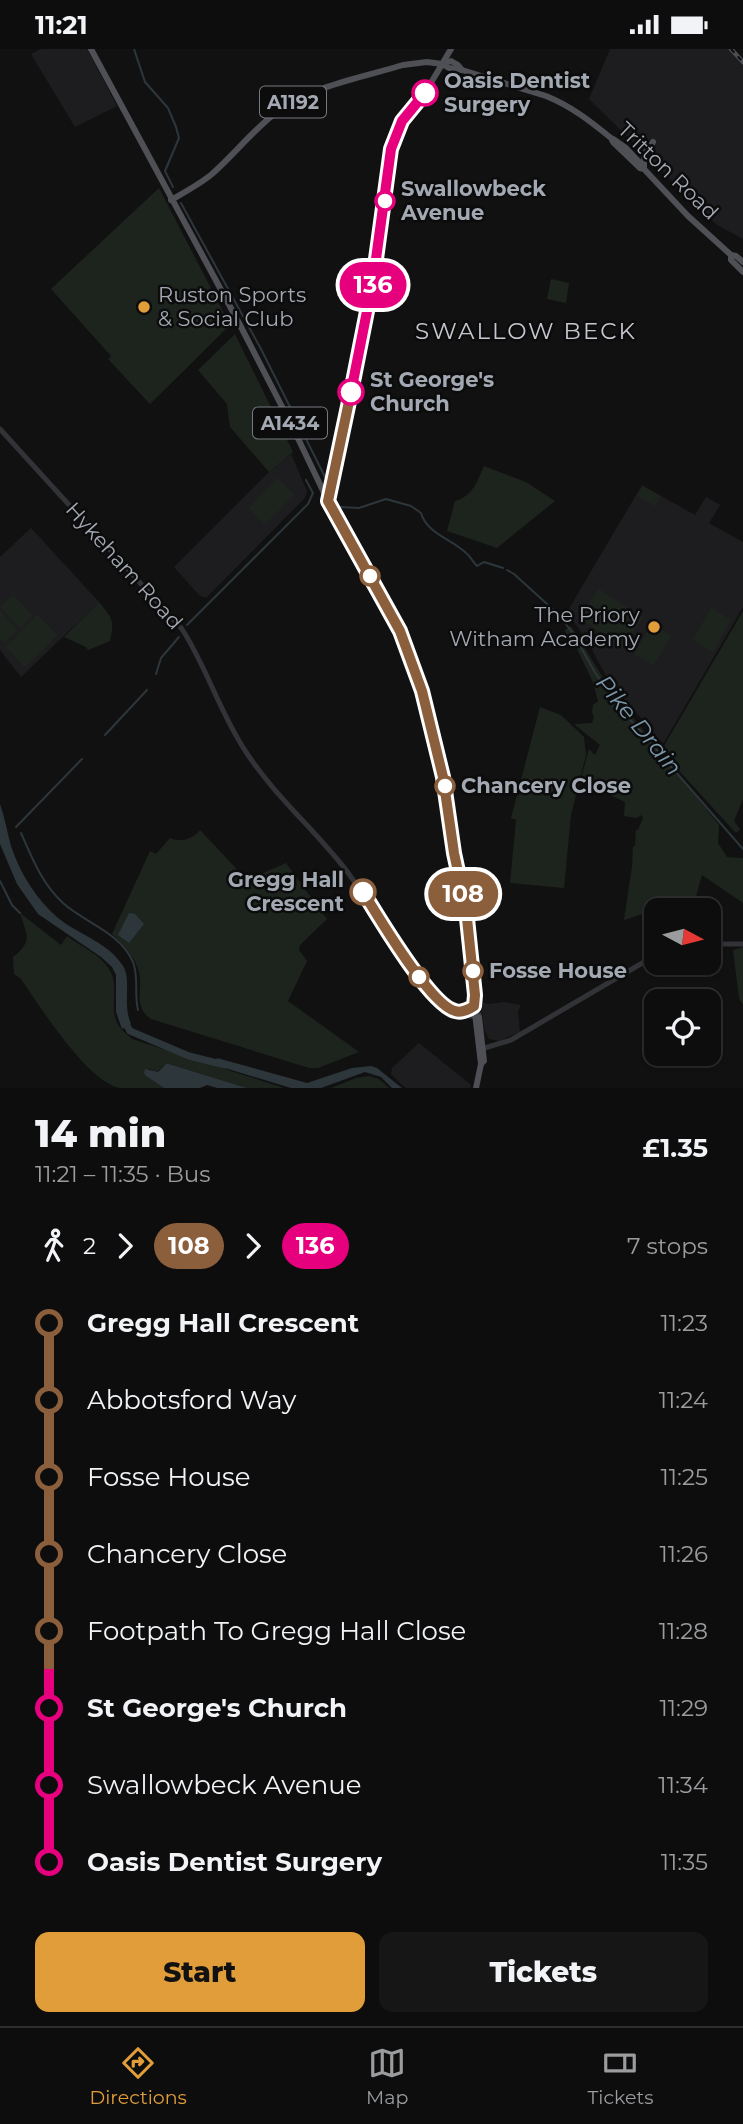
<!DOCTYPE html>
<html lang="en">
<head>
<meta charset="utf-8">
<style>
  body { margin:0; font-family:Montserrat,sans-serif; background:#161617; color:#f1f3f6; height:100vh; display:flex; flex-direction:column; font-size:26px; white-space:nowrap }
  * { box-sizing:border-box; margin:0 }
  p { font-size:23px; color:#9a9c9e }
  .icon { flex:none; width:38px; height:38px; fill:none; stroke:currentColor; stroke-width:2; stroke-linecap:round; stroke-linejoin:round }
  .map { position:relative; height:1039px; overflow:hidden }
  .side { display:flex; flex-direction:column; background:#0d0d0e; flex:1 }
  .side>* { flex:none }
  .badge { padding:0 14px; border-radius:23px; font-size:24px; line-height:46px }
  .needle { width:46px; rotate:97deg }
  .tools { position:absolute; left:644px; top:849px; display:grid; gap:14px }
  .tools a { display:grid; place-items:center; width:77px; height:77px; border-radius:14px; background:#0d0d0e; box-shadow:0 2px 5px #0004,0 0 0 2px #2d2d2e; font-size:35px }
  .map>.badge { position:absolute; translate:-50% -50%; box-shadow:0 0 0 4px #fff }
  .legs { display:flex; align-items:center; gap:10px; height:77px; padding:0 35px; font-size:23px }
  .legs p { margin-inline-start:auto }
  .summary { display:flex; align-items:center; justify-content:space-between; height:119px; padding:0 35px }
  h1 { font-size:38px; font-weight:800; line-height:52px }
  .action { display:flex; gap:14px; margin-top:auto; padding:14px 35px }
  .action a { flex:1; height:80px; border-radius:14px; background:#e19d39; color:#111; font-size:28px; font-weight:800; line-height:80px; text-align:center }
  .action a+a { background:#161617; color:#f1f3f6 }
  ul { padding:0 35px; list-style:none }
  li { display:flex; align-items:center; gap:24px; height:77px; font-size:26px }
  li i { display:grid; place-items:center; width:10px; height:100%; margin:0 9px; background:currentColor }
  li i::after { content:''; width:18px; height:18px; margin:-9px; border:5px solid; border-radius:50%; background:#0d0d0e }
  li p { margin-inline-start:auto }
  li:first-child i { background:linear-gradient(#0000 50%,currentColor 0) }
  li:last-child i { background:linear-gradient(currentColor 50%,#0000 0) }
  .status { display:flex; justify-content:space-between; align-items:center; height:49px; padding:0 35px; background:#0d0d0e; direction:ltr }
  .status svg { height:19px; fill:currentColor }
  .tabs { display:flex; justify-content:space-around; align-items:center; height:98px; border-top:2px solid #2d2d2e; background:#0d0d0e; font-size:19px; color:#9a9c9e }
  .tabs a { display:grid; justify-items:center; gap:4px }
  .tabs .on { color:#e19d39 }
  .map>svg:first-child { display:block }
  .built { fill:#1d1d1f }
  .green { fill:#1d241e }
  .water { fill:#2d363b }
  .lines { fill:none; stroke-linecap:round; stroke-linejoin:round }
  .stream { stroke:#2d363b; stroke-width:2 }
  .river { stroke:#2d363b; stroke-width:7 }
  .minor { stroke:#323337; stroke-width:5 }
  .major { stroke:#4e5055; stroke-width:6 }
  .rail-casing { stroke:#4b4d51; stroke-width:4.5 }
  .rail { stroke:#0c0c0d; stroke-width:2; stroke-dasharray:5; stroke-linecap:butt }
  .line-1-casing { stroke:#fff; stroke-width:16 }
  .line-2-casing { stroke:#fff; stroke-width:16 }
  .line-1 { stroke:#8b5e3c; stroke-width:10 }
  .line-2 { stroke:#e6007e; stroke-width:10 }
  .stop-2-dot { fill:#fff; stroke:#e6007e; stroke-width:3.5 }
  .poi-dot { fill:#e19d39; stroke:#0c0c0d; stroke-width:2.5 }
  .stop-1-dot { fill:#fff; stroke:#8b5e3c; stroke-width:3.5 }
  .labels { text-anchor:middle; stroke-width:5; stroke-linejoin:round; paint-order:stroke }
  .shield { fill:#0c0c0d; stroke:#767a80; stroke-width:2 }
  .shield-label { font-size:19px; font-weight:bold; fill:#a3a9b2 }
  .stop-label { font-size:21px; font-weight:bold; fill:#a3a9b2; stroke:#0c0c0d; text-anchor:start }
  .street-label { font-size:21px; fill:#a3a9b2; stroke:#0c0c0d }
  .poi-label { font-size:21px; fill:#a3a9b2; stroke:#0c0c0d; text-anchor:start }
  .neighbourhood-label { font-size:23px; letter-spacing:2px; fill:#c4c7ce; stroke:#0c0c0d }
  .water-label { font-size:23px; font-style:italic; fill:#7c98aa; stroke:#0c0c0d }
</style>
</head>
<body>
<div class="status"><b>11:21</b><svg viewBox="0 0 49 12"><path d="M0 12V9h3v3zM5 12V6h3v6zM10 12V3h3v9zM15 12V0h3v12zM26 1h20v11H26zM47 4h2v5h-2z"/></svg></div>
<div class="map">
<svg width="743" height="1039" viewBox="0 0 743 1039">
  <rect width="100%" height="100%" fill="#111112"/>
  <g class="built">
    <polygon points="41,0 87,0 117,57 75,78 31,5"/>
    <polygon points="610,0 729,0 743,14 743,190 717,176 589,50"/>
    <polygon points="291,405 307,442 305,449 206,549 199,546 174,518 269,423"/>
    <polygon points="642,436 695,466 706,448 720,456 709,474 743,493 743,558 663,695 607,629 588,593 567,563"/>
    <polygon points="31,479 99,553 21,628 0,601 0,508"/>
    <polygon points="481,953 489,955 504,953 521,956 518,963 520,983 499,992 489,990 484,980"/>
    <polygon points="419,994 471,1036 470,1039 406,1039 402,1036 391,1025 392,1019"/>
  </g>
  <g class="green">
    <polygon points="159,139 230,276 150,355 108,310 111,307 51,240"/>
    <polygon points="551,230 569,234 566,254 547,250"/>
    <polygon points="235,285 293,403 269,423 230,378 227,355 198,321"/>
    <path d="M484,417L526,433L555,452L497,499L447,482L455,452C473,447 477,433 484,417Z"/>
    <polygon points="277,429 294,446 265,476 249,459"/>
    <polygon points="643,437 660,447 655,457 637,447"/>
    <polygon points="599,540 643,569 623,599 579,569"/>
    <polygon points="13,546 33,567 20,579 0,558"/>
    <path d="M99,553C112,569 115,571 110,592L88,601L86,598L64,588Z"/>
    <polygon points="711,559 731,571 713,603 693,591"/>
    <polygon points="0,561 18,582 4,594 0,589"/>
    <polygon points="743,562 743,750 734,772 740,780 736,784 661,702"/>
    <polygon points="37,566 57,586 25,618 6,598"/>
    <polygon points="652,575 671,587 653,617 634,605"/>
    <polygon points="571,577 610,640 719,776 718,794 727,808 743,809 743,854 702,826 696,847 624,871 632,818 633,797 635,797 636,781 638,781 643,769 641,766 637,769 624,767 625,753 612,747 613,745 601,735 589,735 589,737 580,733 589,700 595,706 600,696 574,675 592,674 594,668 592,663 593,656 598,652 592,631 574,594 569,593 565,581"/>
    <polygon points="540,658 561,666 584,688 586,706 571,766 564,839 510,834 516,771 511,769"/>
    <path d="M200,781L247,831L286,814L327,870L300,896L299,901L307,912L288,952L359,1003L318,1019H309L151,970C131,956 145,939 138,920C134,907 122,894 112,885L150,802L156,805L170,789C181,794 193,790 200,781Z"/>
    <path d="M20,864L61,896L67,887C81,898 100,905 109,920C120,937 109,957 117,974C120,980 127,985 132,990L284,1039H247L169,1015L163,1017L157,1023L149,1020L146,1027L164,1039C150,1039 133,1039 120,1039C87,1033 40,957 21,930L14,925L13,908C34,892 26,885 20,864Z"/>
    <polygon points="743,898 743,956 739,949 733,901"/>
    <polygon points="369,1027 379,1030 389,1039 331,1039 356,1029"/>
  </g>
  <g class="water">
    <path d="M0,755C5,769 7,783 11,797C20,824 36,850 58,869C79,886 108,893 123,917C132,931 122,955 131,975L122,980L116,963V926L112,918L101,908L38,865L17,835L0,795Z"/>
    <polygon points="129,864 135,865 144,875 129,894 118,886"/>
    <polygon points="217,1009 307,1034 352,1019 371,1017 377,1019 402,1039 392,1039 381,1028 365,1023 321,1039 291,1039 215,1016"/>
    <polygon points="166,1015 169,1015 247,1039 217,1039 207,1036 200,1039 164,1039 146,1027 144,1024 145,1020 158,1023"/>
  </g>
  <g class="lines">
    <g class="stream">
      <polyline points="134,0 145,33 168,59 176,78 179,89 165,122 173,138"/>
      <polyline points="181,154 261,300 325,428"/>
      <path d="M340,458L359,459L386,450L411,457L421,464C427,485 452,490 466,504C470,507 473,513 477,517L484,513L503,519"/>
      <polyline points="507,521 514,525 558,565 572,583 596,625 620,659 743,800"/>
      <polyline points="187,576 308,455 313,444 306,431"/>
      <polyline points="156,625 161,609 179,588"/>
      <polyline points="105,686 147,641"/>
      <polyline points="16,778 82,710"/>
      <path d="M21,784C32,809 42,835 63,854C85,874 120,883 133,913C139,928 134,946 138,961"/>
      <polyline points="0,832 12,856 20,864"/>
    </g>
    <polyline class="river" points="124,971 130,982 189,1007 225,1016"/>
    <g class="minor">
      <path d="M0,380L182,580C207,619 220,664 246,703C274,746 314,780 346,821C365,847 382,874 400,900C413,921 427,943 447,958C455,965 466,967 476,968"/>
      <polyline points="709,895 743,895"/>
      <polyline points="458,964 465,962 479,965"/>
      <polyline points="481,1000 511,991 656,906"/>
    </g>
    <g class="major">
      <polyline points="91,0 240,276 294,381 326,448 400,582 422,642 443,728 454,804 466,860 475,946 474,956 481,1015"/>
      <polyline points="442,15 451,12 458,16 462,21"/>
      <polyline points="613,90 626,99 641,115"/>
      <polyline points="644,119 644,106 653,93"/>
      <path d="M171,151C185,143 200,135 212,125C236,104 256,77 282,59C318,36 363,28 403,16L427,13L442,15L449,19L462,21L546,47C571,57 590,72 611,89L613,93L640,119L644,120L688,167L731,206V211L743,223"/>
      <polyline points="731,206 736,207 743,213"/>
      <polyline points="328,452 374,232 394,90 403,72 425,44 451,0"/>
      <polyline points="476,1039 481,1015 484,1012 479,968"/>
    </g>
    <g class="rail-casing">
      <polyline id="rail" points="731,0 743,13"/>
    </g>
    <use href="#rail" class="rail"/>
  </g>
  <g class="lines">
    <g class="line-1-casing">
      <path id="line-1" d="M351,343L328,452L400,582L422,642L443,728L454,804L466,860L475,946L474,957C468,961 461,964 455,962C430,956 378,867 363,843"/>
    </g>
    <g class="line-2-casing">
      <polyline id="line-2" points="351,343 373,232 391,100 402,72 425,44"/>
    </g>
    <use href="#line-1" class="line-1"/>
    <use href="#line-2" class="line-2"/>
  </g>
  <g class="stop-2-dot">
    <circle cx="425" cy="44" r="12"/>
    <circle cx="385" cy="152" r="9"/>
    <circle cx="351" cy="343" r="12"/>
  </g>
  <g class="poi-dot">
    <circle cx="144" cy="258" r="7"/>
    <circle cx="654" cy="578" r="7"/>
  </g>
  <g class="stop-1-dot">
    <circle cx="370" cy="527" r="9"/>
    <circle cx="445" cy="737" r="9"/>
    <circle cx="363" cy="843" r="12"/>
    <circle cx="473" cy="922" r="9"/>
    <circle cx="419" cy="928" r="9"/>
  </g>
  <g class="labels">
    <g class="shield">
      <rect x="260" y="37.5" width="66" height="31" rx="5"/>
      <rect x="253" y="358.5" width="74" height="31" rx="5"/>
    </g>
    <g class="shield-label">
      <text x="293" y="60">A1192</text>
      <text x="290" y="381">A1434</text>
    </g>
    <g class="stop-label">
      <text x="444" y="39">Oasis Dentist<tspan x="444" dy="24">Surgery</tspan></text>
      <text x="401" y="147">Swallowbeck<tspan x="401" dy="24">Avenue</tspan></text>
      <text x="370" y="338">St George's<tspan x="370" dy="24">Church</tspan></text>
      <text x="461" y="744">Chancery Close</text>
      <text x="344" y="838" text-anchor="end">Gregg Hall<tspan x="344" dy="24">Crescent</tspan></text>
      <text x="489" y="929">Fosse House</text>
    </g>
    <g class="street-label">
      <text transform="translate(668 122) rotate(44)" y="7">Tritton Road</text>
      <text transform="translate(124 517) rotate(48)" y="7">Hykeham Road</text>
    </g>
    <g class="poi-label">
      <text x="158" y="253">Ruston Sports<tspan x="158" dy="24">&amp; Social Club</tspan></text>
      <text x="640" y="573" text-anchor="end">The Priory<tspan x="640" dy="24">Witham Academy</tspan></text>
    </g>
    <g class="neighbourhood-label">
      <text x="526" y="290">SWALLOW BECK</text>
    </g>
    <g class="water-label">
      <text transform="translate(639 676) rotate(51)" y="8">Pike Drain</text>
    </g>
  </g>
</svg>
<div class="tools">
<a><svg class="needle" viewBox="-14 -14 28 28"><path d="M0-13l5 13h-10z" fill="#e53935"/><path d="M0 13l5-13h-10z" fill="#9a9c9e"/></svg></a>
<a><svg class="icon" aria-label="locate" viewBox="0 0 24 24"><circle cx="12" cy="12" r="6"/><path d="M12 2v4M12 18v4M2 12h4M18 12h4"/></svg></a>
</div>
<b class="badge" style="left:463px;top:845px;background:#8b5e3c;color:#fff">108</b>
<b class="badge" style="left:373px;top:236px;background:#e6007e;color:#fff">136</b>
</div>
<section class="side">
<div class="summary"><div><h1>14 min</h1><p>11:21 – 11:35 · Bus</p></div><b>£1.35</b></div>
<div class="legs"><svg class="icon" aria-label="walk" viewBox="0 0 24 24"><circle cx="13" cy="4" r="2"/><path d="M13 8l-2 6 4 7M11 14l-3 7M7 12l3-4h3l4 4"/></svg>2<svg class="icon" aria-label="forward" viewBox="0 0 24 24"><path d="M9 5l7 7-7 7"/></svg><b class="badge" style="background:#8b5e3c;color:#fff">108</b><svg class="icon" aria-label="forward" viewBox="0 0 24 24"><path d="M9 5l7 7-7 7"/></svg><b class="badge" style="background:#e6007e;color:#fff">136</b><p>7 stops</p></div>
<ul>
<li><i style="color:#8b5e3c"></i><b>Gregg Hall Crescent</b><p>11:23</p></li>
<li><i style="color:#8b5e3c"></i><span>Abbotsford Way</span><p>11:24</p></li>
<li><i style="color:#8b5e3c"></i><span>Fosse House</span><p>11:25</p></li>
<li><i style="color:#8b5e3c"></i><span>Chancery Close</span><p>11:26</p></li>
<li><i style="color:#8b5e3c"></i><span>Footpath To Gregg Hall Close</span><p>11:28</p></li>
<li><i style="color:#e6007e"></i><b>St George's Church</b><p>11:29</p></li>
<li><i style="color:#e6007e"></i><span>Swallowbeck Avenue</span><p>11:34</p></li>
<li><i style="color:#e6007e"></i><b>Oasis Dentist Surgery</b><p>11:35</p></li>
</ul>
<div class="action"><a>Start</a><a>Tickets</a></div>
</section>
<nav class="tabs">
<a class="on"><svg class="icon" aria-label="directions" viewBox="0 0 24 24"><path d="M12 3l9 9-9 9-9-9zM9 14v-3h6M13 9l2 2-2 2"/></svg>Directions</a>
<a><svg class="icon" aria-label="map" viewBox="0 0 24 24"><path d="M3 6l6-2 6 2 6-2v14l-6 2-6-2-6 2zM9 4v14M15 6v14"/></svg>Map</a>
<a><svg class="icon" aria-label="tickets" viewBox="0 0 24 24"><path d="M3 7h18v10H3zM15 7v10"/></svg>Tickets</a>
</nav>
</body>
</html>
